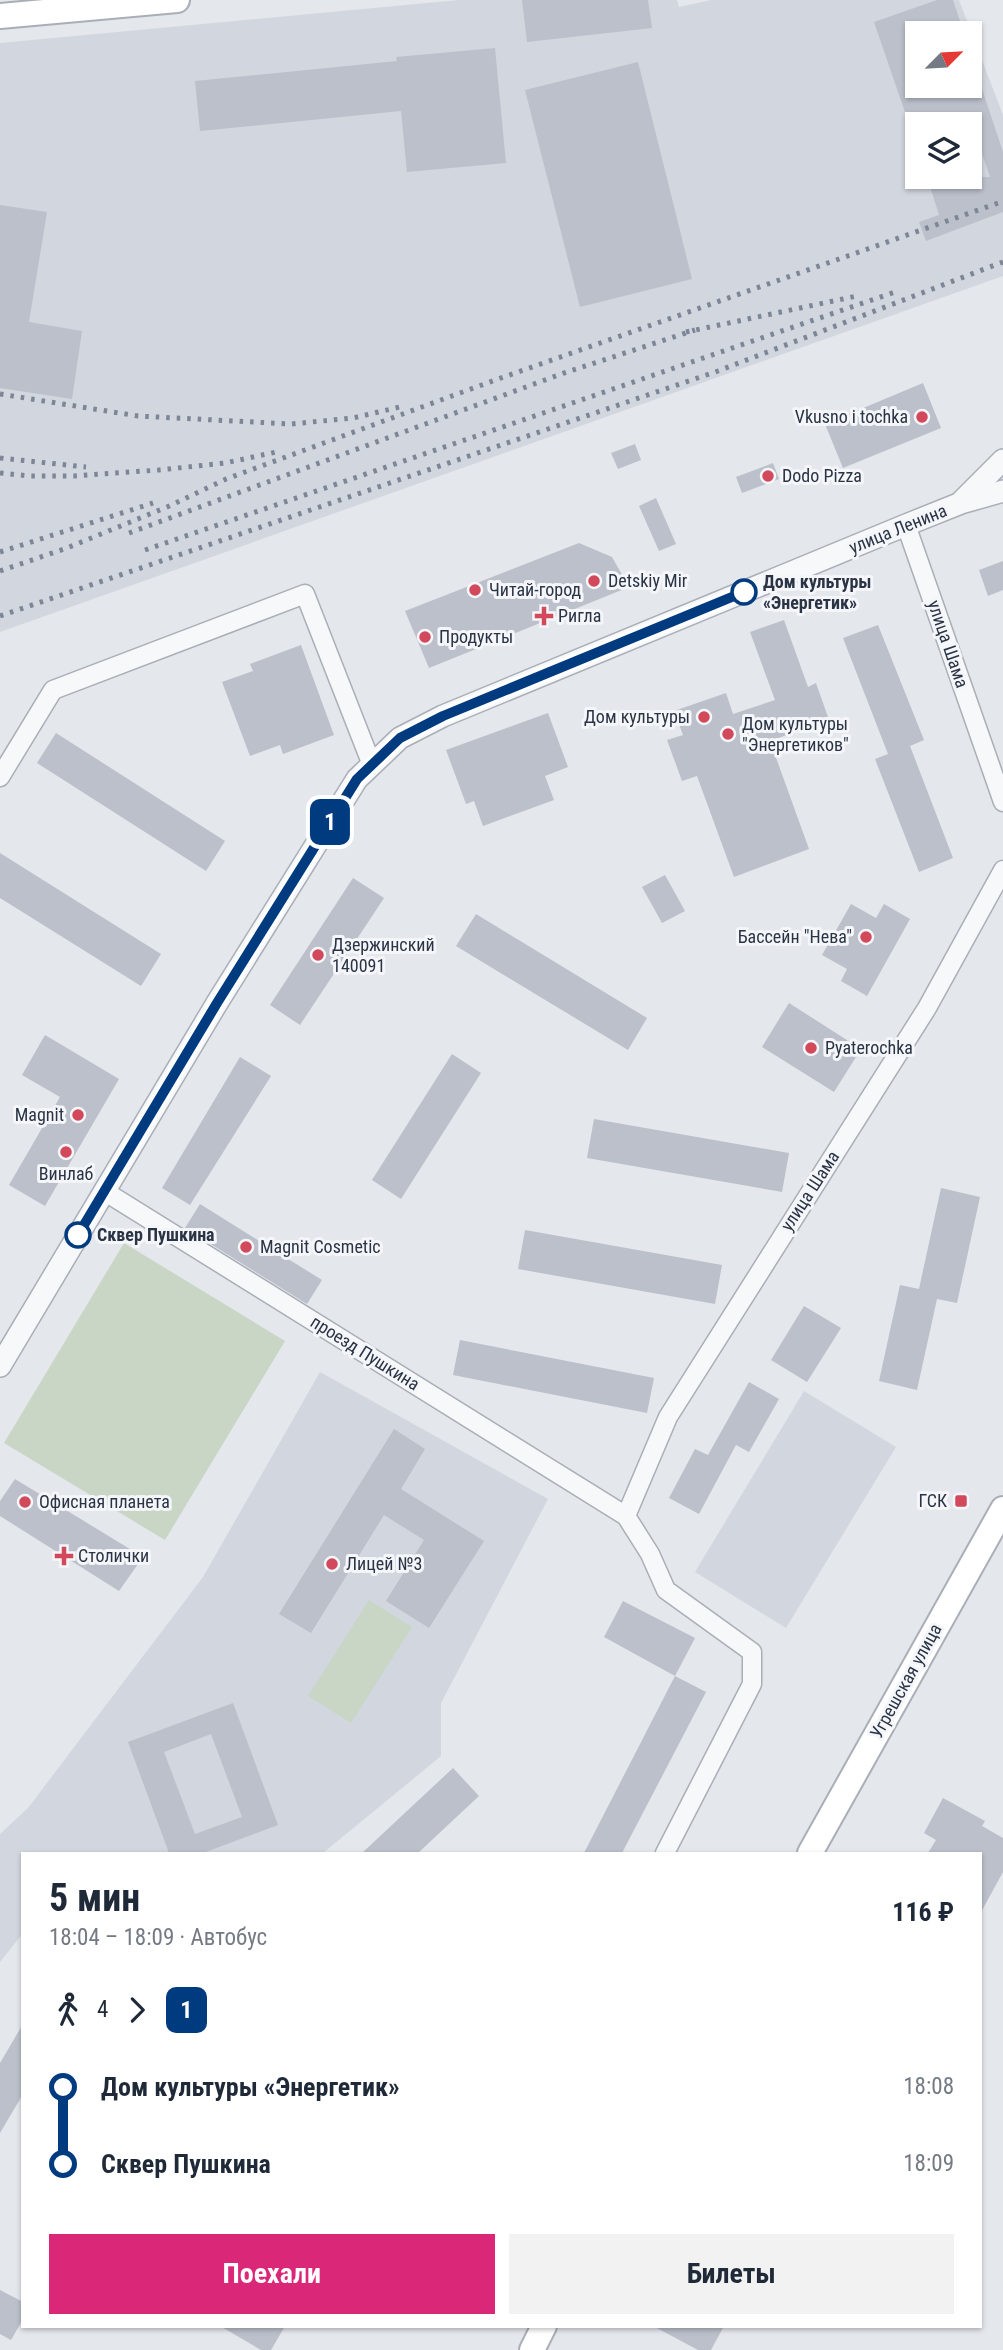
<!DOCTYPE html>
<html lang="ru">
<head>
<meta charset="utf-8">
<style>
  body { margin:0; font-family:"Roboto Condensed",sans-serif; background:#f2f2f3; color:#1f2937; height:100vh; display:flex; flex-direction:column; font-size:26px; white-space:nowrap }
  * { box-sizing:border-box; margin:0 }
  p { font-size:23px; color:#747a83 }
  .icon { flex:none; width:38px; height:38px; fill:none; stroke:currentColor; stroke-width:2; stroke-linecap:round; stroke-linejoin:round }
  .map { position:relative; flex:1; overflow:hidden }
  .drawer { position:absolute; left:21px; top:1852px; width:961px; height:476px; display:flex; flex-direction:column; background:#fff; border-radius:0px; box-shadow:0 2px 5px #0004 }
  .drawer>* { flex:none }
  .badge { padding:0 14px; border-radius:10px; font-size:24px; line-height:46px }
  .needle { width:46px; rotate:66deg }
  .fabs { position:absolute; left:905px; top:21px; display:grid; gap:14px }
  .fabs a { display:grid; place-items:center; width:77px; height:77px; border-radius:0px; background:#fff; box-shadow:0 2px 5px #0004; font-size:35px }
  .map>.badge { position:absolute; translate:-50% -50%; box-shadow:0 0 0 4px #fff }
  .legs { display:flex; align-items:center; gap:10px; height:77px; padding:0 28px; font-size:23px }
  .legs p { margin-inline-start:auto }
  .overview { display:flex; align-items:center; justify-content:space-between; height:119px; padding:0 28px }
  h1 { font-size:38px; font-weight:700; line-height:52px }
  .primary-button { display:flex; gap:14px; margin-top:auto; padding:14px 28px }
  .primary-button a { flex:1; height:80px; border-radius:0px; background:#db2777; color:#fff; font-size:28px; font-weight:700; line-height:80px; text-align:center }
  .primary-button a+a { background:#f2f2f3; color:#1f2937 }
  ul { padding:0 28px; list-style:none }
  li { display:flex; align-items:center; gap:24px; height:77px; font-size:26px }
  li i { display:grid; place-items:center; width:10px; height:100%; margin:0 9px; background:currentColor }
  li i::after { content:''; width:18px; height:18px; margin:-9px; border:5px solid; border-radius:50%; background:#fff }
  li p { margin-inline-start:auto }
  li:first-child i { background:linear-gradient(#0000 50%,currentColor 0) }
  li:last-child i { background:linear-gradient(currentColor 50%,#0000 0) }
  .map>svg:first-child { display:block }
  .built { fill:#d2d6de; fill-rule:evenodd }
  .green { fill:#c9d6c5 }
  .building { fill:#bbc0ca; fill-rule:evenodd }
  .lines { fill:none; stroke-linecap:round; stroke-linejoin:round }
  .minor-casing { stroke:#a9aeb7; stroke-width:21 }
  .tertiary-casing { stroke:#a9aeb7; stroke-width:24 }
  .secondary-casing { stroke:#a9aeb7; stroke-width:28 }
  .minor { stroke:#f7f8fa; stroke-width:18 }
  .tertiary { stroke:#f7f8fa; stroke-width:21 }
  .secondary { stroke:#fff; stroke-width:24 }
  .rail { stroke:#7d8696; stroke-width:5; stroke-dasharray:3.5 7; stroke-linecap:butt }
  .line-1-casing { stroke:#fff; stroke-width:16 }
  .line-1 { stroke:#003b80; stroke-width:10 }
  .poi-dot { fill:#d1495b; stroke:#f4f6f9; stroke-width:2.5 }
  .stop-1-dot { fill:#fff; stroke:#003b80; stroke-width:3.5 }
  .labels { text-anchor:middle; stroke-width:6; stroke-linejoin:round; paint-order:stroke }
  .poi-label { font-size:18px; fill:#2b3445; stroke:#f4f6f9; text-anchor:start }
  .street-label { font-size:18px; fill:#2b3445; stroke:#f4f6f9 }
  .stop-label { font-size:18px; font-weight:bold; fill:#2b3445; stroke:#f4f6f9; text-anchor:start }
</style>
</head>
<body>
<div class="map">
<svg width="1003" height="2350" viewBox="0 0 1003 2350">
  <rect width="100%" height="100%" fill="#e4e7ec"/>
  <g class="built">
    <path d="M459,0H677L679,7L711,0H959L1003,115V276L0,632V43ZM917,33H970V86H917ZM917,124H970V177H917Z"/>
    <polygon points="320,1372 548,1499 441,1703 441,1756 323,1853 23,1853 23,1933 0,1962 0,1834 28,1808 203,1577"/>
    <polygon points="804,1391 896,1447 786,1628 695,1572"/>
  </g>
  <g class="green">
    <polygon points="124,1243 285,1341 165,1540 4,1443"/>
    <polygon points="369,1600 412,1627 351,1723 308,1696"/>
  </g>
  <g class="building">
    <polygon points="522,0 648,0 652,28 527,42"/>
    <polygon points="937,0 953,0 964,33 917,33 917,86 981,86 1003,152 1003,212 926,241 919,222 939,215 927,177 990,177 972,124 909,124 874,22"/>
    <polygon points="495,48 506,163 407,172 401,111 200,131 195,81 397,61 396,57"/>
    <polygon points="638,62 692,279 580,307 525,90"/>
    <polygon points="0,205 47,212 29,322 82,331 72,399 0,388"/>
    <polygon points="923,383 941,428 843,468 825,424"/>
    <polygon points="635,444 641,460 618,469 611,453"/>
    <polygon points="773,463 779,479 742,493 736,477"/>
    <polygon points="656,498 676,544 659,551 639,506"/>
    <polygon points="579,543 612,557 629,587 429,668 405,611"/>
    <polygon points="1003,561 1003,590 988,596 979,570"/>
    <polygon points="784,620 808,687 816,683 829,720 770,741 809,849 734,877 697,776 682,781 667,740 683,735 674,711 726,693 733,714 775,700 750,632"/>
    <polygon points="878,625 924,740 910,746 953,858 919,872 875,759 888,754 843,638"/>
    <polygon points="301,645 334,735 283,754 280,745 250,756 222,682 253,671 250,664"/>
    <polygon points="548,713 568,767 545,776 554,800 483,826 474,801 466,804 446,750"/>
    <polygon points="56,733 225,841 206,871 37,763"/>
    <polygon points="0,853 161,954 141,986 0,898"/>
    <polygon points="665,875 685,911 662,923 642,887"/>
    <polygon points="353,878 384,898 300,1025 270,1005"/>
    <polygon points="851,904 876,918 884,904 910,919 867,996 841,981 847,969 822,955"/>
    <polygon points="476,914 647,1018 628,1050 456,946"/>
    <polygon points="789,1003 861,1049 834,1092 762,1047"/>
    <polygon points="45,1035 119,1079 45,1206 9,1185 60,1097 22,1075"/>
    <polygon points="452,1054 481,1073 401,1199 372,1180"/>
    <polygon points="240,1057 271,1076 190,1205 162,1188"/>
    <polygon points="594,1119 789,1153 782,1192 587,1158"/>
    <polygon points="941,1188 980,1197 957,1303 937,1299 917,1390 879,1381 900,1285 919,1289"/>
    <polygon points="200,1204 322,1280 307,1304 185,1228"/>
    <polygon points="525,1230 722,1265 715,1304 518,1269"/>
    <polygon points="804,1306 841,1328 807,1382 771,1360"/>
    <polygon points="460,1340 654,1378 647,1413 453,1375"/>
    <polygon points="749,1382 779,1399 749,1452 736,1445 699,1514 669,1498 695,1449 708,1455"/>
    <polygon points="394,1429 425,1449 401,1489 484,1541 429,1628 386,1601 424,1540 384,1515 311,1633 279,1614"/>
    <polygon points="15,1479 143,1557 119,1591 0,1516 0,1501"/>
    <polygon points="623,1601 695,1638 675,1676 604,1637"/>
    <polygon points="675,1676 706,1692 622,1853 584,1853"/>
    <path d="M233,1703L278,1825L203,1853H169L128,1742ZM211,1734L242,1817L195,1834L164,1752Z"/>
    <polygon points="453,1768 479,1796 418,1853 362,1853"/>
    <polygon points="943,1798 985,1821 982,1826 1003,1838 1003,1872 980,1914 980,1853 928,1853 936,1840 924,1833"/>
    <polygon points="23,2024 23,2094 0,2133 0,2063"/>
    <polygon points="0,2290 23,2302 23,2319 11,2340 0,2334"/>
    <polygon points="220,2326 285,2326 271,2350 261,2350"/>
    <polygon points="653,2326 724,2326 711,2350 698,2350"/>
  </g>
  <g class="lines">
    <g class="minor-casing">
      <g id="minor">
        <polyline points="906,525 1003,802"/>
        <polyline points="0,777 53,690 305,594 372,765"/>
        <polyline points="104,1191 626,1516 650,1554 666,1590 752,1652 752,1684 665,1853"/>
        <polyline points="626,1516 668,1417 927,1008 1003,870"/>
      </g>
    </g>
    <g class="tertiary-casing">
      <g id="tertiary">
        <polyline points="962,501 1003,460"/>
        <polyline points="0,1366 217,1003 357,779 400,738 443,716 906,525 961,503 1003,491"/>
      </g>
    </g>
    <g class="secondary-casing">
      <g id="secondary">
        <polyline points="0,16 177,0"/>
        <polyline points="810,1853 1003,1509"/>
        <polyline points="532,2350 544,2326"/>
      </g>
    </g>
    <use href="#minor" class="minor"/>
    <use href="#tertiary" class="tertiary"/>
    <use href="#secondary" class="secondary"/>
    <g class="rail">
      <polyline points="686,332 857,296"/>
      <polyline points="0,394 138,416 291,424 353,418 404,406"/>
      <polyline points="0,458 86,467"/>
      <polyline points="0,473 30,476 74,476 159,470 225,463 281,451"/>
      <polyline points="129,533 564,373 695,330"/>
      <polyline points="145,550 898,291"/>
      <polyline points="0,552 153,503"/>
      <polyline points="0,571 67,548 167,507 226,479 498,379 1001,202"/>
      <polyline points="0,616 718,371 1003,262"/>
    </g>
  </g>
  <g class="lines">
    <g class="line-1-casing">
      <polyline id="line-1" points="78,1235 217,1003 357,779 400,738 443,716 744,592"/>
    </g>
    <use href="#line-1" class="line-1"/>
  </g>
  <g class="poi-dot">
    <circle cx="922" cy="417" r="7"/>
    <circle cx="768" cy="476" r="7"/>
    <circle cx="594" cy="581" r="7"/>
    <circle cx="475" cy="590" r="7"/>
    <path d="M540.5 605.5h7v7h7v7h-7v7h-7v-7h-7v-7h7z"/>
    <circle cx="425" cy="637" r="7"/>
    <circle cx="704" cy="717" r="7"/>
    <circle cx="728" cy="734" r="7"/>
    <circle cx="866" cy="937" r="7"/>
    <circle cx="318" cy="955" r="7"/>
    <circle cx="811" cy="1048" r="7"/>
    <circle cx="78" cy="1115" r="7"/>
    <circle cx="66" cy="1152" r="7"/>
    <circle cx="246" cy="1247" r="7"/>
    <rect x="954" y="1494" width="14" height="14" rx="3.5"/>
    <circle cx="25" cy="1502" r="7"/>
    <path d="M60.5 1545.5h7v7h7v7h-7v7h-7v-7h-7v-7h7z"/>
    <circle cx="332" cy="1564" r="7"/>
  </g>
  <g class="stop-1-dot">
    <circle cx="744" cy="592" r="12"/>
    <circle cx="78" cy="1235" r="12"/>
  </g>
  <g class="labels">
    <g class="poi-label">
      <text x="908" y="423" text-anchor="end">Vkusno i tochka</text>
      <text x="782" y="482">Dodo Pizza</text>
      <text x="608" y="587">Detskiy Mir</text>
      <text x="489" y="596">Читай-город</text>
      <text x="558" y="622">Ригла</text>
      <text x="439" y="643">Продукты</text>
      <text x="690" y="723" text-anchor="end">Дом культуры</text>
      <text x="742" y="730">Дом культуры<tspan x="742" dy="21">"Энергетиков"</tspan></text>
      <text x="852" y="943" text-anchor="end">Бассейн "Нева"</text>
      <text x="332" y="951">Дзержинский<tspan x="332" dy="21">140091</tspan></text>
      <text x="825" y="1054">Pyaterochka</text>
      <text x="64" y="1121" text-anchor="end">Magnit</text>
      <text x="66" y="1180" text-anchor="middle">Винлаб</text>
      <text x="260" y="1253">Magnit Cosmetic</text>
      <text x="947" y="1507" text-anchor="end">ГСК</text>
      <text x="39" y="1508">Офисная планета</text>
      <text x="78" y="1562">Столички</text>
      <text x="346" y="1570">Лицей №3</text>
    </g>
    <g class="street-label">
      <text transform="translate(898 529) rotate(-22)" y="6">улица Ленина</text>
      <text transform="translate(948 644) rotate(71)" y="6">улица Шама</text>
      <text transform="translate(810 1191) rotate(-57)" y="6">улица Шама</text>
      <text transform="translate(365 1353) rotate(32)" y="6">проезд Пушкина</text>
      <text transform="translate(906 1681) rotate(-61)" y="6">Угрешская улица</text>
    </g>
    <g class="stop-label">
      <text x="763" y="588">Дом культуры<tspan x="763" dy="21">«Энергетик»</tspan></text>
      <text x="97" y="1241">Сквер Пушкина</text>
    </g>
  </g>
</svg>
<div class="fabs">
<a><svg class="needle" viewBox="-14 -14 28 28"><path d="M0-13l5 13h-10z" fill="#e53935"/><path d="M0 13l5-13h-10z" fill="#747a83"/></svg></a>
<a><svg class="icon" aria-label="layers" viewBox="0 0 24 24"><path d="M12 4l9 5-9 5-9-5zM3 14l9 5 9-5"/></svg></a>
</div>
<b class="badge" style="left:330px;top:822px;background:#003b80;color:#fff">1</b>
<section class="drawer">
<div class="overview"><div><h1>5 мин</h1><p>18:04 – 18:09 · Автобус</p></div><b>116 ₽</b></div>
<div class="legs"><svg class="icon" aria-label="walk" viewBox="0 0 24 24"><circle cx="13" cy="4" r="2"/><path d="M13 8l-2 6 4 7M11 14l-3 7M7 12l3-4h3l4 4"/></svg>4<svg class="icon" aria-label="forward" viewBox="0 0 24 24"><path d="M9 5l7 7-7 7"/></svg><b class="badge" style="background:#003b80;color:#fff">1</b></div>
<ul>
<li><i style="color:#003b80"></i><b>Дом культуры «Энергетик»</b><p>18:08</p></li>
<li><i style="color:#003b80"></i><b>Сквер Пушкина</b><p>18:09</p></li>
</ul>
<div class="primary-button"><a>Поехали</a><a>Билеты</a></div>
</section>
</div>
</body>
</html>
